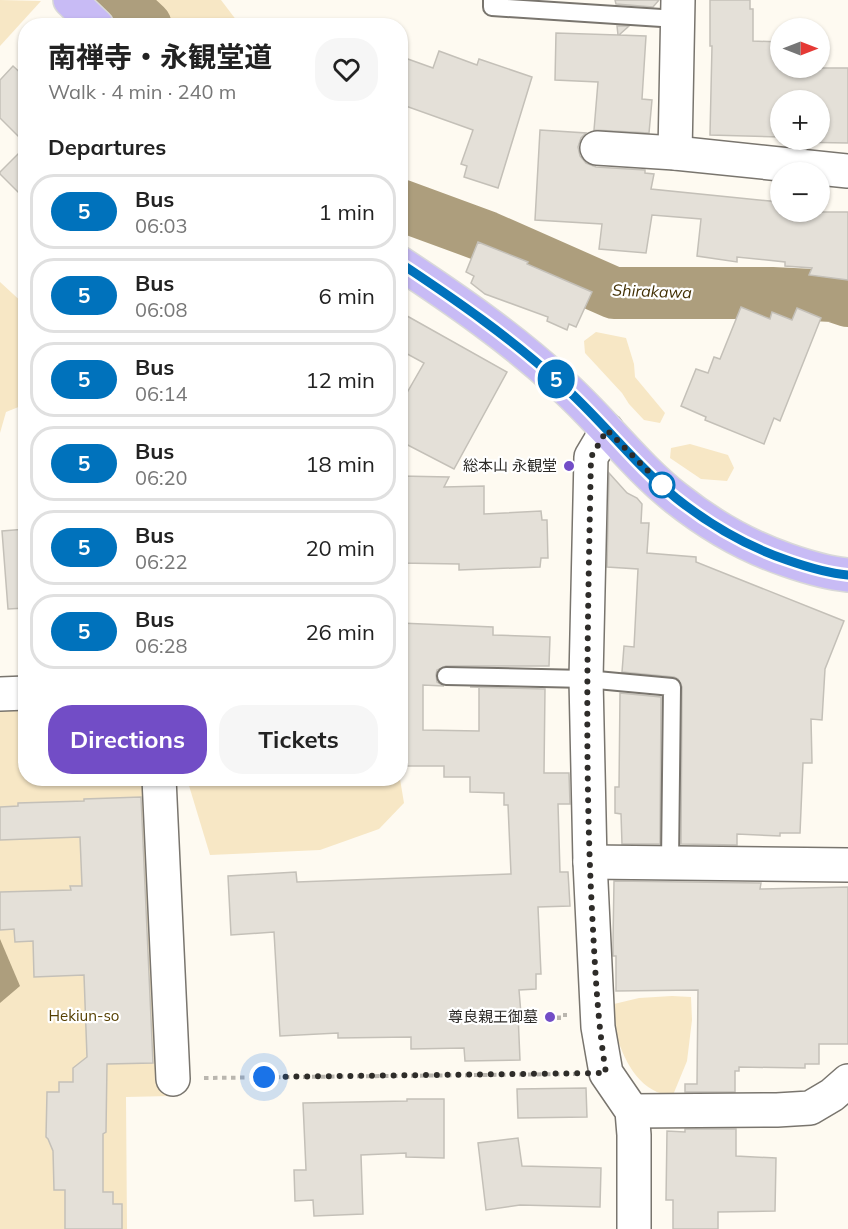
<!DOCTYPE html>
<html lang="en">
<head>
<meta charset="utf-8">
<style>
  body { margin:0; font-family:Mulish,"Noto Sans JP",sans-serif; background:#f6f6f6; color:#222; height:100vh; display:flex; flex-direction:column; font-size:22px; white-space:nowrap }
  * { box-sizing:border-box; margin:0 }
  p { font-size:20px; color:#767676 }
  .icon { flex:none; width:33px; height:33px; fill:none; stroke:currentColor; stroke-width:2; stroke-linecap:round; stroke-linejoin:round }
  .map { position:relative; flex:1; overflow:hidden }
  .panel { position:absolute; left:18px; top:18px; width:390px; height:768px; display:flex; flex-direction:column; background:#fff; border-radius:24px; box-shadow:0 2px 4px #0004 }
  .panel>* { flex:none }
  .badge { padding:0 12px; border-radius:20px; font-size:21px; line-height:39px }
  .needle { width:39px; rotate:90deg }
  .buttons { position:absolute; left:770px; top:18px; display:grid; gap:12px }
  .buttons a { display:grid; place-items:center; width:60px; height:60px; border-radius:50%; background:#fff; box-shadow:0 2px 4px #0004; font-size:30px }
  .you { position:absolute; width:30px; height:30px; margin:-15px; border:4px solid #fff; border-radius:50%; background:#1a73e8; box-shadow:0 0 0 9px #1a73e833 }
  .map>.badge { position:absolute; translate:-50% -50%; box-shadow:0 0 0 3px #fff }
  h2 { padding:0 30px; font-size:22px; line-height:54px }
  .round { display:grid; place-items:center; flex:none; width:63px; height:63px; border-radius:24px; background:#f6f6f6 }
  .overview { display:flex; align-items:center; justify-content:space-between; height:102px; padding:0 30px }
  h1 { font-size:28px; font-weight:700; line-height:45px }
  .primary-button { display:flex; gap:12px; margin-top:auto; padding:12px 30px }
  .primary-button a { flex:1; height:69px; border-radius:24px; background:#724dc6; color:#fff; font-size:24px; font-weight:700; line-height:69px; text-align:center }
  .primary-button a+a { background:#f6f6f6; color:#222 }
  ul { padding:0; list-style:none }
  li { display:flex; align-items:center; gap:18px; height:75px; margin:0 12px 9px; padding:0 18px; border:3px solid #e0e0e0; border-radius:24px }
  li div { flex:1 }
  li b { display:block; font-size:22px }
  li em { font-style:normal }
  li .badge { min-width:66px; font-weight:700; text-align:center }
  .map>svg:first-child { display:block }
  .green { fill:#f7e7c5 }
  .water { fill:#ad9e7d }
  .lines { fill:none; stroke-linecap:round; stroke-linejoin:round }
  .river { stroke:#ad9e7d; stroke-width:52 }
  .building { fill:#e4e0d8; stroke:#c4c0b8; stroke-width:1.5 }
  .lane-casing { stroke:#79756e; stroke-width:20 }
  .street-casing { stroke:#79756e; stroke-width:36 }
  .primary-casing { stroke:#d9d9d8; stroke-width:36 }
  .path { stroke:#bab6af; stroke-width:4; stroke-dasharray:4.5 4.5; stroke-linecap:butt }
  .lane { stroke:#fff; stroke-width:16 }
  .street { stroke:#fff; stroke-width:33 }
  .primary { stroke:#c8bbf5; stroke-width:33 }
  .line-casing { stroke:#fff; stroke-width:14 }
  .line { stroke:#0072bc; stroke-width:9 }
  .walk { stroke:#2e2c29; stroke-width:6; stroke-dasharray:0 10.8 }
  .poi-dot { fill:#724dc6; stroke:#fff; stroke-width:2 }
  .stop-dot { fill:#fff; stroke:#0072bc; stroke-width:3 }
  .labels { text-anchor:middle; stroke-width:4.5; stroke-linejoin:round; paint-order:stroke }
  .poi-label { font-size:15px; fill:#2e2c29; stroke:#fff; text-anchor:end }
  .park-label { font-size:15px; fill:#553f00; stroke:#fff }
  .water-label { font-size:16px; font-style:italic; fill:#423004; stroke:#fff }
</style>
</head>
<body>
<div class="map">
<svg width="848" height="1229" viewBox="0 0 848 1229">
  <rect width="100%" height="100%" fill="#fefaf1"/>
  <g class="green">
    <polygon points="0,0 41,1 0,46"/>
    <polygon points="141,0 221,0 240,25 167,25"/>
    <polygon points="0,282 25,305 26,404 6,412 0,433"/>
    <polygon points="596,332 626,338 634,364 635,377 665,413 660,423 644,420 629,404 622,393 585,353 584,341"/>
    <polygon points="690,444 728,455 734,468 727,481 701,479 670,458 671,448"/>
    <polygon points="25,699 26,778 156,779 171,1096 126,1097 127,1229 0,1229 0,701"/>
    <polygon points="187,779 400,779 404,803 379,829 320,850 210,855"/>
    <path d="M672,996L691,997L692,1020L687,1061L673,1095C642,1095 625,1063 617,1037C613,1027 615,1014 614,1004L639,998Z"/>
  </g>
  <polygon class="water" points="0,939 20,986 0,1003"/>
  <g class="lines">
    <g class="river">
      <polyline points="118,0 146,26"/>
      <polyline points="400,205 487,237 614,293 772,293 833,296 848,301"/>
    </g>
  </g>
  <g class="building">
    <polygon points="615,0 659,0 653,7 616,4"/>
    <polygon points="710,0 750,0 750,9 753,9 753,41 780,42 780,68 848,68 848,143 790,142 790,140 819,140 819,100 780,100 780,137 710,135 712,46 710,46"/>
    <polygon points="617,26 629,26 619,35 646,36 642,99 652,100 649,133 594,130 598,82 555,80 556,33 618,35"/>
    <polygon points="439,51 477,65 479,59 532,77 498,188 464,177 467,166 461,164 473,130 400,104 400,70 405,58 433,68"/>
    <polygon points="13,66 26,78 26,144 0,118 0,80"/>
    <polygon points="540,130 586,133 581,138 578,147 580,156 586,163 596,167 645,170 645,173 654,174 651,189 780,202 780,212 848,212 848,280 809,275 812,268 785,266 785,262 737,257 737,262 697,256 701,219 652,215 646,253 599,249 602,224 535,220"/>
    <polygon points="26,146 26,200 0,174 0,172"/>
    <polygon points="478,242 528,262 527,264 592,292 576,327 569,324 567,330 547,321 548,317 485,294 471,283 474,276 466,272"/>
    <polygon points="741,307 770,319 772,312 792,320 797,308 821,318 780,421 774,418 764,444 705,420 706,417 681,406 696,369 708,373 714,357 720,359"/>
    <polygon points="400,312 507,372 454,469 400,441 400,405 424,363 400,350"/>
    <polygon points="609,473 627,493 637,498 642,504 641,523 649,523 647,553 696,557 696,562 844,621 825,669 822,720 811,719 812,763 803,763 800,833 780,833 780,836 737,834 737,845 681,844 682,687 678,679 674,677 622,672 624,646 634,647 638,569 607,567"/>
    <polygon points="400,476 449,477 444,487 484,486 484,514 541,511 542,520 547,520 548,558 541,558 540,567 459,570 459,564 400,563"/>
    <polygon points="26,529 26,608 8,609 2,531"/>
    <polygon points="400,623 493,627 493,635 550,637 549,666 446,666 437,670 436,675 437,682 444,686 423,685 423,730 479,731 479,687 470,687 545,689 544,773 569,773 570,804 558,804 560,872 568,872 570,906 538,907 541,974 536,974 536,989 519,990 521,1014 518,1014 520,1060 465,1061 464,1048 411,1049 411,1037 338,1038 338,1033 280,1036 274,932 231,935 228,876 296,872 297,882 511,874 508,805 504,805 504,793 470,792 470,777 444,777 444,766 400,766"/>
    <polygon points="620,693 661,697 660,844 622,844 621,814 615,813 615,787 619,787"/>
    <polygon points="141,797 153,1063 107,1064 106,1132 103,1134 103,1192 113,1192 113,1204 122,1204 122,1229 65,1229 65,1190 54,1190 53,1151 48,1139 46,1137 47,1092 59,1092 59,1082 73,1082 73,1068 87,1057 84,975 34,977 33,941 15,942 14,929 0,930 0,892 71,890 70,886 82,886 80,837 0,840 0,807 18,806 18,803 84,801 84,799"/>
    <polygon points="614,881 761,883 760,889 848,887 848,1044 819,1044 819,1064 805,1064 805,1068 739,1067 739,1071 735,1071 735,1092 685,1092 685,1084 697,1084 698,990 616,991 616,956 613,956 613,942"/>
    <polygon points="586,1088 587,1117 518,1118 517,1089"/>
    <polygon points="407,1099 444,1099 444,1158 406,1157 406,1153 361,1155 363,1214 314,1216 313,1200 295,1201 294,1170 306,1170 303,1103 407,1101"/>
    <polygon points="685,1129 736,1129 736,1156 776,1158 775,1211 718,1212 718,1229 673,1229 673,1200 666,1200 667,1131 685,1132"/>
    <polygon points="518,1138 522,1166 601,1168 600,1207 520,1205 486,1210 478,1143"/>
  </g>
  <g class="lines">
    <g class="lane-casing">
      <g id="lane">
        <polyline points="492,0 492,7 677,19"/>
        <polyline points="446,676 586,679 672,687 670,863"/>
      </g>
    </g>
    <g class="street-casing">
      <g id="street">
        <polyline points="597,148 675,153 848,171"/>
        <polyline points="675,153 678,0"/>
        <polyline points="607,430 591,457 586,679 590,862 598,1027 606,1073 632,1111 634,1135 634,1229"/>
        <polyline points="0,694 26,693"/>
        <polyline points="159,778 173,1079"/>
        <polyline points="590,862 848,865"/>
        <polyline points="632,1111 777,1110 810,1108 832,1095 848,1081"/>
      </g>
    </g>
    <g class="primary-casing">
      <g id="primary">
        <polyline points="70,0 97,26"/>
        <path d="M400,263C456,300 511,338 560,383C601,419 634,465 676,498C710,525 746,546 787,560C807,567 826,573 848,575"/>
      </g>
    </g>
    <g class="path">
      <polyline points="559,1020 559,1015 567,1015"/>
      <polyline points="204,1078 575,1074"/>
    </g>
    <use href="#lane" class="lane"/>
    <use href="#street" class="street"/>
    <use href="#primary" class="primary"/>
  </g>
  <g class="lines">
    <g class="line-casing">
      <path id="line" d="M400,263C456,300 511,338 560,383C601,419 634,464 676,498C710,525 746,546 787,560C807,567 826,573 848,575"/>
    </g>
    <use href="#line" class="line"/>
    <path class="walk" d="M264,1077L606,1073C597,1019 595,965 592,911C584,760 588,609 591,457L607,430L662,485"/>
  </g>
  <g class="poi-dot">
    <circle cx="569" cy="466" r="6"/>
    <circle cx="550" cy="1017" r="6"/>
  </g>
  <circle class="stop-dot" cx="662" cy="485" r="12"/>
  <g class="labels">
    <g class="poi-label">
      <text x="557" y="471">総本山 永観堂</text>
      <text x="538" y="1022">尊良親王御墓</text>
    </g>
    <g class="park-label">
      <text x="84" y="1021">Hekiun-so</text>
    </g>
    <g class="water-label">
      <text transform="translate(652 291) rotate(2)" y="6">Shirakawa</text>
    </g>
  </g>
</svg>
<div class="buttons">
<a><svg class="needle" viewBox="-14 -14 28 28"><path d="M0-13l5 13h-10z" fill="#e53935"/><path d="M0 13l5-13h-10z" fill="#767676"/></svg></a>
<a>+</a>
<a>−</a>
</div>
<div class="you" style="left:264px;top:1077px"></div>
<b class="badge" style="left:556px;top:379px;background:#0072bc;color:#fff">5</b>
<section class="panel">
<div class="overview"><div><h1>南禅寺・永観堂道</h1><p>Walk · 4 min · 240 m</p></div><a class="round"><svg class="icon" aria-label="heart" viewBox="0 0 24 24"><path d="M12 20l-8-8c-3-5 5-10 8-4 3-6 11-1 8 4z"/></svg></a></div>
<h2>Departures</h2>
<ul>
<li><span class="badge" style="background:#0072bc;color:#fff">5</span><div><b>Bus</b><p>06:03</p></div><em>1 min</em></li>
<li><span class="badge" style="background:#0072bc;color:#fff">5</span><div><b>Bus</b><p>06:08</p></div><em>6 min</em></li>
<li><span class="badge" style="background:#0072bc;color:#fff">5</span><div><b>Bus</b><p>06:14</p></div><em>12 min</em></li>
<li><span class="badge" style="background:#0072bc;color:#fff">5</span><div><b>Bus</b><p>06:20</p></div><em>18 min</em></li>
<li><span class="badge" style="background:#0072bc;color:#fff">5</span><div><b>Bus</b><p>06:22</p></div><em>20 min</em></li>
<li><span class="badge" style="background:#0072bc;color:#fff">5</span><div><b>Bus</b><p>06:28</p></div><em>26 min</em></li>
</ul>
<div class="primary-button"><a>Directions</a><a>Tickets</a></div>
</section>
</div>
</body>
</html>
